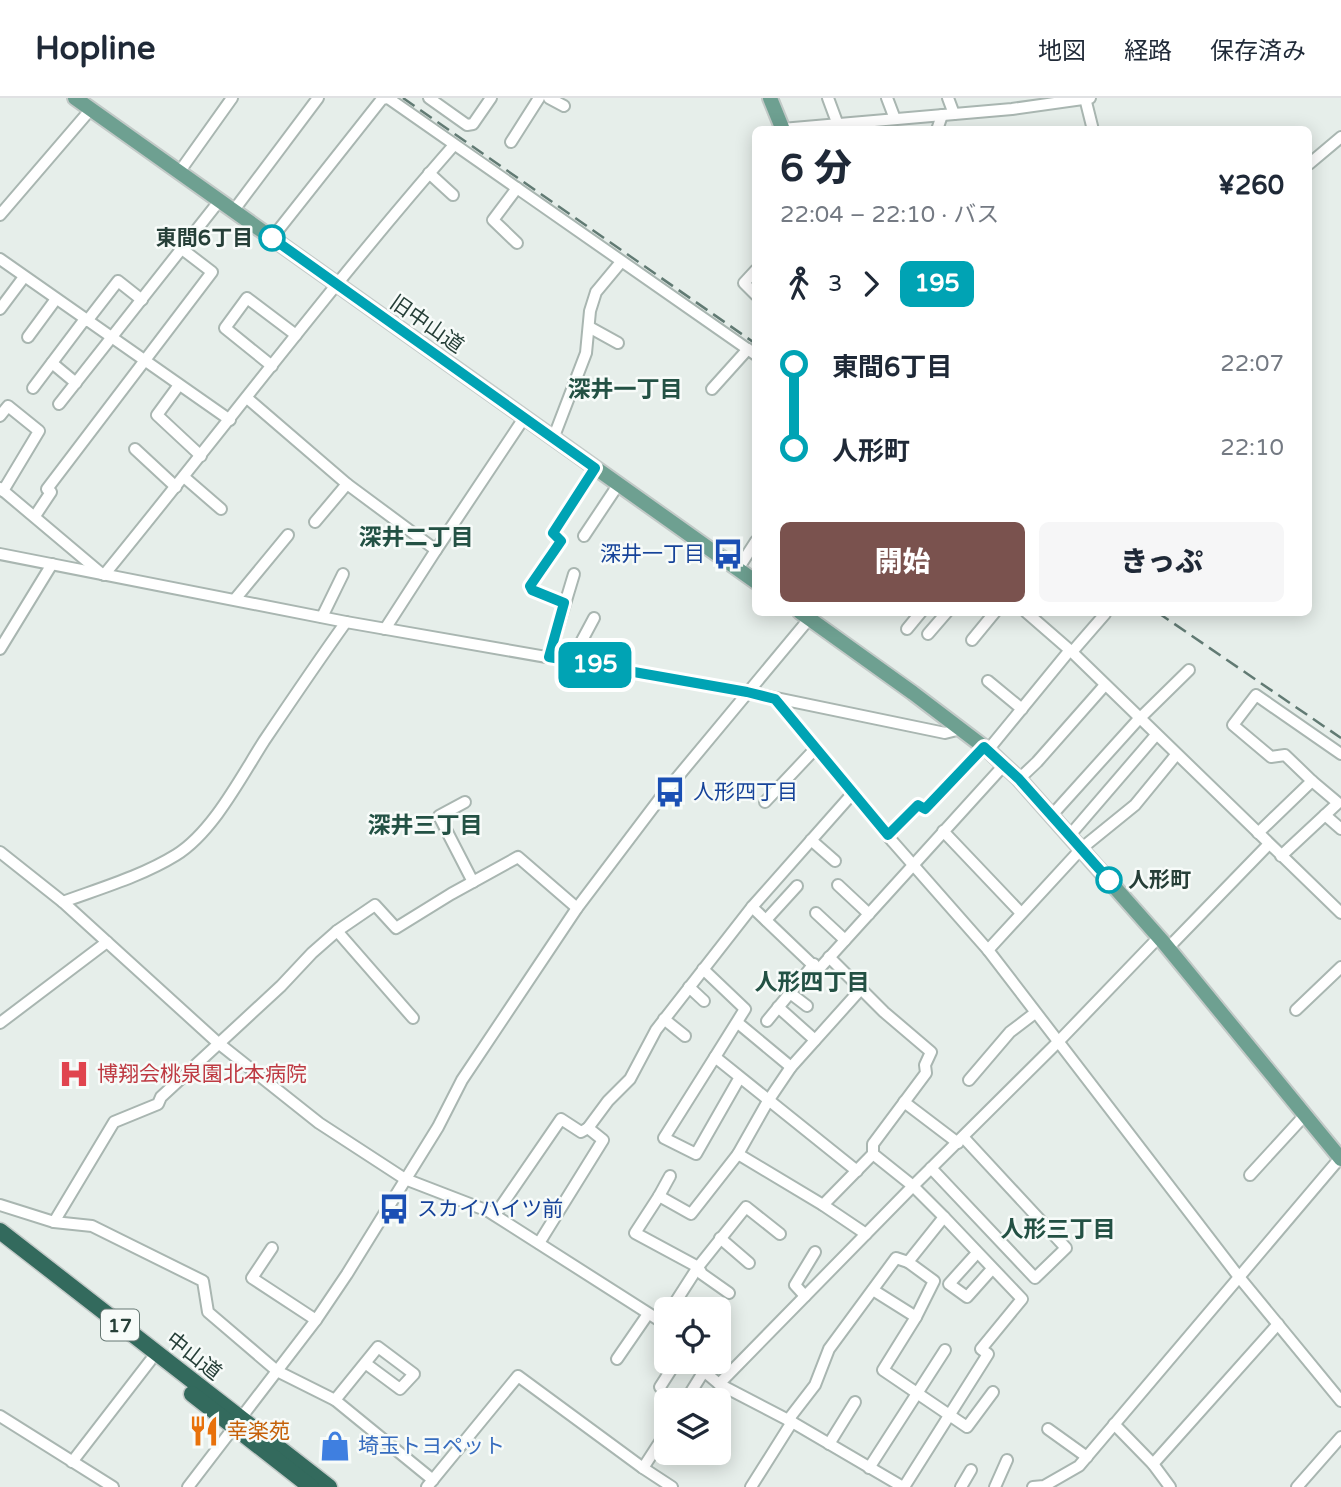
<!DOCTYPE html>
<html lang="ja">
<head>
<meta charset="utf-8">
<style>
  body { margin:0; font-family:"Varela Round","Noto Sans JP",sans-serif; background:#f6f6f7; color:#1f2937; height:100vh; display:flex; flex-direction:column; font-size:26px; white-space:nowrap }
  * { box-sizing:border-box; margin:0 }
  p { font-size:23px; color:#747a83 }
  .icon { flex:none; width:38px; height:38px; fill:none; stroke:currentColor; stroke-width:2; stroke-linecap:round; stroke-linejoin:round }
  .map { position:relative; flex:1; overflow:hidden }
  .details { position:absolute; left:752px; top:28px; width:560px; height:490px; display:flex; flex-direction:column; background:#fff; border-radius:10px; box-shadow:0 4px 18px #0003 }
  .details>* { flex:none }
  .badge { padding:0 14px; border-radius:10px; font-size:24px; line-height:46px }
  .fabs { position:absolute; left:654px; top:1199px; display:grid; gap:14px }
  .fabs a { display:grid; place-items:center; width:77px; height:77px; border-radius:10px; background:#fff; box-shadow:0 4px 18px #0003; font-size:35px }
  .map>.badge { position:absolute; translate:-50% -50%; box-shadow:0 0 0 4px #fff }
  .legs { display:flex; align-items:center; gap:10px; height:77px; padding:0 28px; font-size:23px }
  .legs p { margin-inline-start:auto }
  .head { display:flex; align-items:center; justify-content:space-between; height:119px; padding:0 28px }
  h1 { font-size:38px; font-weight:800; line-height:52px }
  .primary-button { display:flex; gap:14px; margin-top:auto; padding:14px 28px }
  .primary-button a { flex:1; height:80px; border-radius:10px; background:#7a524e; color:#fff; font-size:28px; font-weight:800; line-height:80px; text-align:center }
  .primary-button a+a { background:#f6f6f7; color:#1f2937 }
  ul { padding:0 28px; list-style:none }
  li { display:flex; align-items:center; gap:24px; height:84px; font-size:26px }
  li i { display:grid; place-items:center; width:10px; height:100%; margin:0 9px; background:currentColor }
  li i::after { content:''; width:18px; height:18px; margin:-9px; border:5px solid; border-radius:50%; background:#fff }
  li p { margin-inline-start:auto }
  li:first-child i { background:linear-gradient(#0000 50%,currentColor 0) }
  li:last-child i { background:linear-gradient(currentColor 50%,#0000 0) }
  header { display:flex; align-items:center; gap:42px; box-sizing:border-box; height:98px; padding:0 35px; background:#fff; border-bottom:2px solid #e0e1e3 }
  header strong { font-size:33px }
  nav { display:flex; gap:38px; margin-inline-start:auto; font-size:24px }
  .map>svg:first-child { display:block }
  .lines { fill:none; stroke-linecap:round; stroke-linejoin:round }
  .minor-casing { stroke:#a9b6b1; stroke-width:14 }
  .major-casing { stroke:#c2c9c7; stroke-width:18 }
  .highway-casing { stroke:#c2c9c7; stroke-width:19 }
  .minor { stroke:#fff; stroke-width:10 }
  .major { stroke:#6ea091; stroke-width:14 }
  .highway { stroke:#336a5d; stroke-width:16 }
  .rail { stroke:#617a73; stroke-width:2.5; stroke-dasharray:14 7; stroke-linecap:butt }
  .line-1-casing { stroke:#fff; stroke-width:16 }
  .line-1 { stroke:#00a3b4; stroke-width:10 }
  .stop-1-dot { fill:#fff; stroke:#00a3b4; stroke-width:3.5 }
  .labels { text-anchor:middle; stroke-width:5; stroke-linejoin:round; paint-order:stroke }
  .shield { fill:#f7fbf9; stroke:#657772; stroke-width:2 }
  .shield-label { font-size:19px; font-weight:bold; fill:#263f38 }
  .stop-label { font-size:21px; font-weight:bold; fill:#263f38; stroke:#f7fbf9; text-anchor:end }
  .street-label { font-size:21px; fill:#263f38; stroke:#f7fbf9 }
  .transit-label { font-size:21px; fill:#164399; stroke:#f7fbf9; text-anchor:start }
  .health-label { font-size:21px; fill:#be3a42; stroke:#f7fbf9; text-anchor:start }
  .food-label { font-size:21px; fill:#c56008; stroke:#f7fbf9; text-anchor:start }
  .shop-label { font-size:21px; fill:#366cbe; stroke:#f7fbf9; text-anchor:start }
  .neighbourhood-label { font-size:23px; font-weight:bold; fill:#235144; stroke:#f7fbf9 }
</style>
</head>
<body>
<header>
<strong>Hopline</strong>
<nav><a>地図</a><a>経路</a><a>保存済み</a></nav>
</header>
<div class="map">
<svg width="1341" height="1389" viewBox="0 0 1341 1389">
  <rect width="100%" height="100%" fill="#e6eeea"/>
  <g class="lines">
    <g class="minor-casing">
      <g id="minor">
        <polyline points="388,0 756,257"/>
        <polyline points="429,0 467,27 473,26 491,0"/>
        <polyline points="549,0 564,8"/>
        <polyline points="828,0 838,27"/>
        <polyline points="887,0 895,21"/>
        <polyline points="948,0 954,16"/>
        <polyline points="1085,0 1093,32"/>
        <polyline points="782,31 1012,11 1090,0"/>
        <polyline points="937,32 942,17"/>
        <polyline points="511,44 539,0"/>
        <polyline points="1309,66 1341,39"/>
        <polyline points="180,73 232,0"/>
        <polyline points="429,75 453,97"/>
        <polyline points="517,90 493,122 517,145"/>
        <polyline points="234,112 318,0"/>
        <polyline points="0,117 91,11"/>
        <polyline points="272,140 382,1 387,0"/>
        <polyline points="0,161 230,322"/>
        <polyline points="756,172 744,185 756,197"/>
        <polyline points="0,211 24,179"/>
        <polyline points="87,223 118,183 142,202"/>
        <polyline points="589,229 618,245"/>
        <polyline points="28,239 56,201"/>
        <polyline points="52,265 76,285"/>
        <polyline points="272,268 225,230 247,200 296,237"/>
        <polyline points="179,287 157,317 201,358"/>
        <polyline points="33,290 85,221"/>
        <polyline points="712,291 748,251"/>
        <polyline points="247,300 347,386 436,452 385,531"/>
        <polyline points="59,306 220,102"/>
        <polyline points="0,318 8,308 39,333 3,393"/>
        <polyline points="553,341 586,255 590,213 596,194 621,164"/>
        <polyline points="135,351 176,389"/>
        <polyline points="184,379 221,411"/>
        <polyline points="0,390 102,476"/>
        <polyline points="35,418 51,394 47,391 212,174 182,151"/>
        <polyline points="315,424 347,386"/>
        <polyline points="584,438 618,387"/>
        <polyline points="436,452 524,320"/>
        <polyline points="0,456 346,524 747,594 945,635 961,631"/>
        <polyline points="738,471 756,443"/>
        <path d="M104,477C221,334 332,186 454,47"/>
        <polyline points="236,500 288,437"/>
        <polyline points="563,505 532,492 530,488 561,443 553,435 595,371"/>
        <polyline points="1026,514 1072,554 1341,815"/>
        <polyline points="322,519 343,476"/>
        <polyline points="907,531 921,514"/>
        <polyline points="928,536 947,514"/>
        <polyline points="972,542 995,514"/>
        <polyline points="0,551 52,466"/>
        <polyline points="1072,554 1105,516"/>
        <polyline points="549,559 574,476"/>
        <polyline points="571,563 594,520"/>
        <polyline points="988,583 1022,611"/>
        <polyline points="775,601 893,744 988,852 1239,1179 1341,1303"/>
        <polyline points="988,652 1070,552"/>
        <polyline points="1019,681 1037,664 1105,587"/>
        <polyline points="1312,683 1285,657 1271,659 1233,627 1256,597 1341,656"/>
        <polyline points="465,704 439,718 473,784"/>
        <polyline points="765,704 816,650"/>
        <polyline points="1052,717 1136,624 1189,572"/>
        <polyline points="1325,717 1341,731"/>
        <polyline points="943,733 1021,815"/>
        <polyline points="1258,735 1312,683 1338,705 1281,758"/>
        <polyline points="888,737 918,707 924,711 984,649"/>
        <polyline points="1070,737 1156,637"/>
        <polyline points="811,742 835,763"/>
        <polyline points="0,754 63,804 217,944 319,1025 405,1081 488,1113 662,1224 667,1231"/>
        <polyline points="838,787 869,816"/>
        <path d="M63,804C101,790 142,778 176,757C213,734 241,679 264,643C291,603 318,563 346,524"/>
        <polyline points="752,809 818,872 1005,666"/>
        <polyline points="816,815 845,842"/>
        <polyline points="766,822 797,788"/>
        <polyline points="337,833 413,920"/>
        <polyline points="1168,850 1269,746"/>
        <polyline points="988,852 1082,750 1135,707 1176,657"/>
        <polyline points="703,871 745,911 715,959"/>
        <polyline points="689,889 704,903"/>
        <polyline points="790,895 807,908"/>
        <polyline points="778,909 815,942"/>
        <polyline points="1296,912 1341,869"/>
        <polyline points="664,921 685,938"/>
        <polyline points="767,923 814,866"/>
        <polyline points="0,925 107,844"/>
        <polyline points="738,925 791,969"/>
        <polyline points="740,979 696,1056 664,1040 715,959 857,1073"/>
        <polyline points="969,982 1010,934 1035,915"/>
        <polyline points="904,1004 958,1045"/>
        <polyline points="738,1056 768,1003 791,969 861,891"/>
        <polyline points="873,1056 913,1088 944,1119 908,1164 934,1183 916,1219 883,1272 967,1329 993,1294"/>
        <polyline points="931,1070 1035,1180 1066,1150 964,1040"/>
        <polyline points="1250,1077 1305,1017"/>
        <polyline points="659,1098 670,1078"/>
        <polyline points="0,1107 54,1124 114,1024 158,1006 161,999 281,888 312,855 337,833 375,807 396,830 451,796 518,759 577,810"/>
        <polyline points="823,1107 873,1056 873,1046 926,975 925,967 931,954 884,914 829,859"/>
        <polyline points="495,1117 561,1021 581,1034 588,1030"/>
        <polyline points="54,1124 92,1128 203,1183 208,1214 277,1273 335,1302 433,1382"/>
        <polyline points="720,1140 749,1165"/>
        <polyline points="539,1145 603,1042 588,1030 608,1003 630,981 656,932 752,809 853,695"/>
        <polyline points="272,1150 252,1180 316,1222"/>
        <polyline points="977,1155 949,1186 967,1199 992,1171"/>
        <polyline points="873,1192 916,1219"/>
        <polyline points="729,1195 702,1176 698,1169 635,1135 659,1098 691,1116 738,1056 823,1107 866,1136"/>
        <polyline points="805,1198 795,1187 815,1154"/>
        <polyline points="671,1211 698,1169 746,1109 780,1136"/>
        <polyline points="617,1261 648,1216"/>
        <polyline points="693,1264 719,1286 792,1324 903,1389"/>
        <polyline points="719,1286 913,1088 1058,944 1159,839"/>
        <polyline points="660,1289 676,1264"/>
        <polyline points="335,1302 378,1249 414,1276 400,1291 365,1265"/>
        <polyline points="686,1302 704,1273"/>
        <polyline points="0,1318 113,1389"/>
        <polyline points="788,1322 815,1287 829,1251 896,1160 908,1164"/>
        <polyline points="1114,1326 1153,1366 1170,1389"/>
        <polyline points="1048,1331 1087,1359"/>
        <polyline points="829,1346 855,1304"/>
        <polyline points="72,1364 150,1263"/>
        <polyline points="1153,1366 1278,1226"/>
        <polyline points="643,1370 667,1333"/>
        <polyline points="869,1370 945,1252"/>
        <polyline points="188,1389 316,1222 347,1176 438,1029 462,982 577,810 661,699 809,521"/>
        <polyline points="427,1389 518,1278 643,1370 672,1389"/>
        <polyline points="751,1389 792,1324"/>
        <polyline points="904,1389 988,1256 981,1251 1022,1201 944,1119"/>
        <polyline points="961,1389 971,1372"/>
        <polyline points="995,1389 1007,1362"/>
        <polyline points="1033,1389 1044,1388 1079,1368 1340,1060"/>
        <polyline points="1297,1389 1341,1339"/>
      </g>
    </g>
    <g class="major-casing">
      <g id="major">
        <polyline points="75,0 756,484"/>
        <polyline points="770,0 783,32"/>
        <polyline points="800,514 913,595 988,652 1019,681 1164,845 1341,1061"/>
      </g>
    </g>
    <g class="highway-casing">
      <g id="highway">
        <polyline points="0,1133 329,1389"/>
        <polyline points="192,1296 311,1389"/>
      </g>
    </g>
    <use href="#minor" class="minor"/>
    <use href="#major" class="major"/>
    <use href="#highway" class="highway"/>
    <g class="rail">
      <polyline points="403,0 756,246"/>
      <polyline points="1157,514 1341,640"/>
    </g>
  </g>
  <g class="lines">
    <g class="line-1-casing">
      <polyline id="line-1" points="272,140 595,370 553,435 561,443 530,488 532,492 564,505 549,559 747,594 775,601 888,737 918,707 925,711 984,649 1019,681 1109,782"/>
    </g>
    <use href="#line-1" class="line-1"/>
  </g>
  <defs>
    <g id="bus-bare" transform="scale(2.415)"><path d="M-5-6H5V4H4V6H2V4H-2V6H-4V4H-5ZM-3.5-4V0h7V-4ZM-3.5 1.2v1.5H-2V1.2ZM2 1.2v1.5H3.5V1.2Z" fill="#1a4fb4" stroke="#f7fbf9" stroke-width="2.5" paint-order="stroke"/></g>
    <g id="hospital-bare" transform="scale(2.415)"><path d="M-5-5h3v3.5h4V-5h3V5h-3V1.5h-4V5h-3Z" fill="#e0444e" stroke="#f7fbf9" stroke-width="2.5" paint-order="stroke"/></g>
    <g id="restaurant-bare" transform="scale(2.415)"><path d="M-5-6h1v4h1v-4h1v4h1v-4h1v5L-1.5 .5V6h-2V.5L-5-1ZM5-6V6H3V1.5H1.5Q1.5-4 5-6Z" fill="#e8710a" stroke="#f7fbf9" stroke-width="2.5" paint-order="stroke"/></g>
    <g id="shop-bare" transform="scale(2.415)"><path d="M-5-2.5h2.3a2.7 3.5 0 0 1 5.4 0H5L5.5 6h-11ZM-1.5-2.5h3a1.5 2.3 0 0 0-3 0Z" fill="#3f7fe0" stroke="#f7fbf9" stroke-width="2.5" paint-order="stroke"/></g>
  </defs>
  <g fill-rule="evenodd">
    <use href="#bus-bare" x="728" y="456"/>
    <use href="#bus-bare" x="670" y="694"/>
    <use href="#hospital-bare" x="74" y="976"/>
    <use href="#bus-bare" x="394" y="1111"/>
    <use href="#restaurant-bare" x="204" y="1333"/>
    <use href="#shop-bare" x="335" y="1348"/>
  </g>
  <g class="stop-1-dot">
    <circle cx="272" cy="140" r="12"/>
    <circle cx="1109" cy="782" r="12"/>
  </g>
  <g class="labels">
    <rect class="shield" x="101" y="1211.5" width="38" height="31" rx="5"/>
    <g class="shield-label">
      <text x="120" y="1234">17</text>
    </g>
    <g class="stop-label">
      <text x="253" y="147">東間6丁目</text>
      <text x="1128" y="789" text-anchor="start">人形町</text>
    </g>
    <g class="street-label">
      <text transform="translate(427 226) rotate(35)" y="7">旧中山道</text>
      <text transform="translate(194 1258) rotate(38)" y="7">中山道</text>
    </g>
    <g class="transit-label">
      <text x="705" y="463" text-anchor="end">深井一丁目</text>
      <text x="693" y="701">人形四丁目</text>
      <text x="417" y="1118">スカイハイツ前</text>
    </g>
    <g class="health-label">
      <text x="97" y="983">博翔会桃泉園北本病院</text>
    </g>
    <g class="food-label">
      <text x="227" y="1340">幸楽苑</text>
    </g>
    <g class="shop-label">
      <text x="358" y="1355">埼玉トヨペット</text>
    </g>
    <g class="neighbourhood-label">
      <text x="625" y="299">深井一丁目</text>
      <text x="416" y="447">深井二丁目</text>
      <text x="425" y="735">深井三丁目</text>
      <text x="812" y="892">人形四丁目</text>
      <text x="1058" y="1139">人形三丁目</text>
    </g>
  </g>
</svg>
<div class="fabs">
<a><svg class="icon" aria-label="locate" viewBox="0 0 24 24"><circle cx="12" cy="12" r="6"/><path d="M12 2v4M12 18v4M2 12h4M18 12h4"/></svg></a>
<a><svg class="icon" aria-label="layers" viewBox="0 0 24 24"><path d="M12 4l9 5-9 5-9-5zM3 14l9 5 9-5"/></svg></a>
</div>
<b class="badge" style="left:595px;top:567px;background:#00a3b4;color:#fff">195</b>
<section class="details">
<div class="head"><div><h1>6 分</h1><p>22:04 – 22:10 · バス</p></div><b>¥260</b></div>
<div class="legs"><svg class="icon" aria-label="walk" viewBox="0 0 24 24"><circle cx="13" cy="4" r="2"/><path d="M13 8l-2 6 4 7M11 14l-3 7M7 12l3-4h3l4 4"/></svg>3<svg class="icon" aria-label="forward" viewBox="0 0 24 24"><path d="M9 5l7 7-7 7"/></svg><b class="badge" style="background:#00a3b4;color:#fff">195</b></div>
<ul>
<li><i style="color:#00a3b4"></i><b>東間6丁目</b><p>22:07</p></li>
<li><i style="color:#00a3b4"></i><b>人形町</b><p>22:10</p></li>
</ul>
<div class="primary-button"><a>開始</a><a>きっぷ</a></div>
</section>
</div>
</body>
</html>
